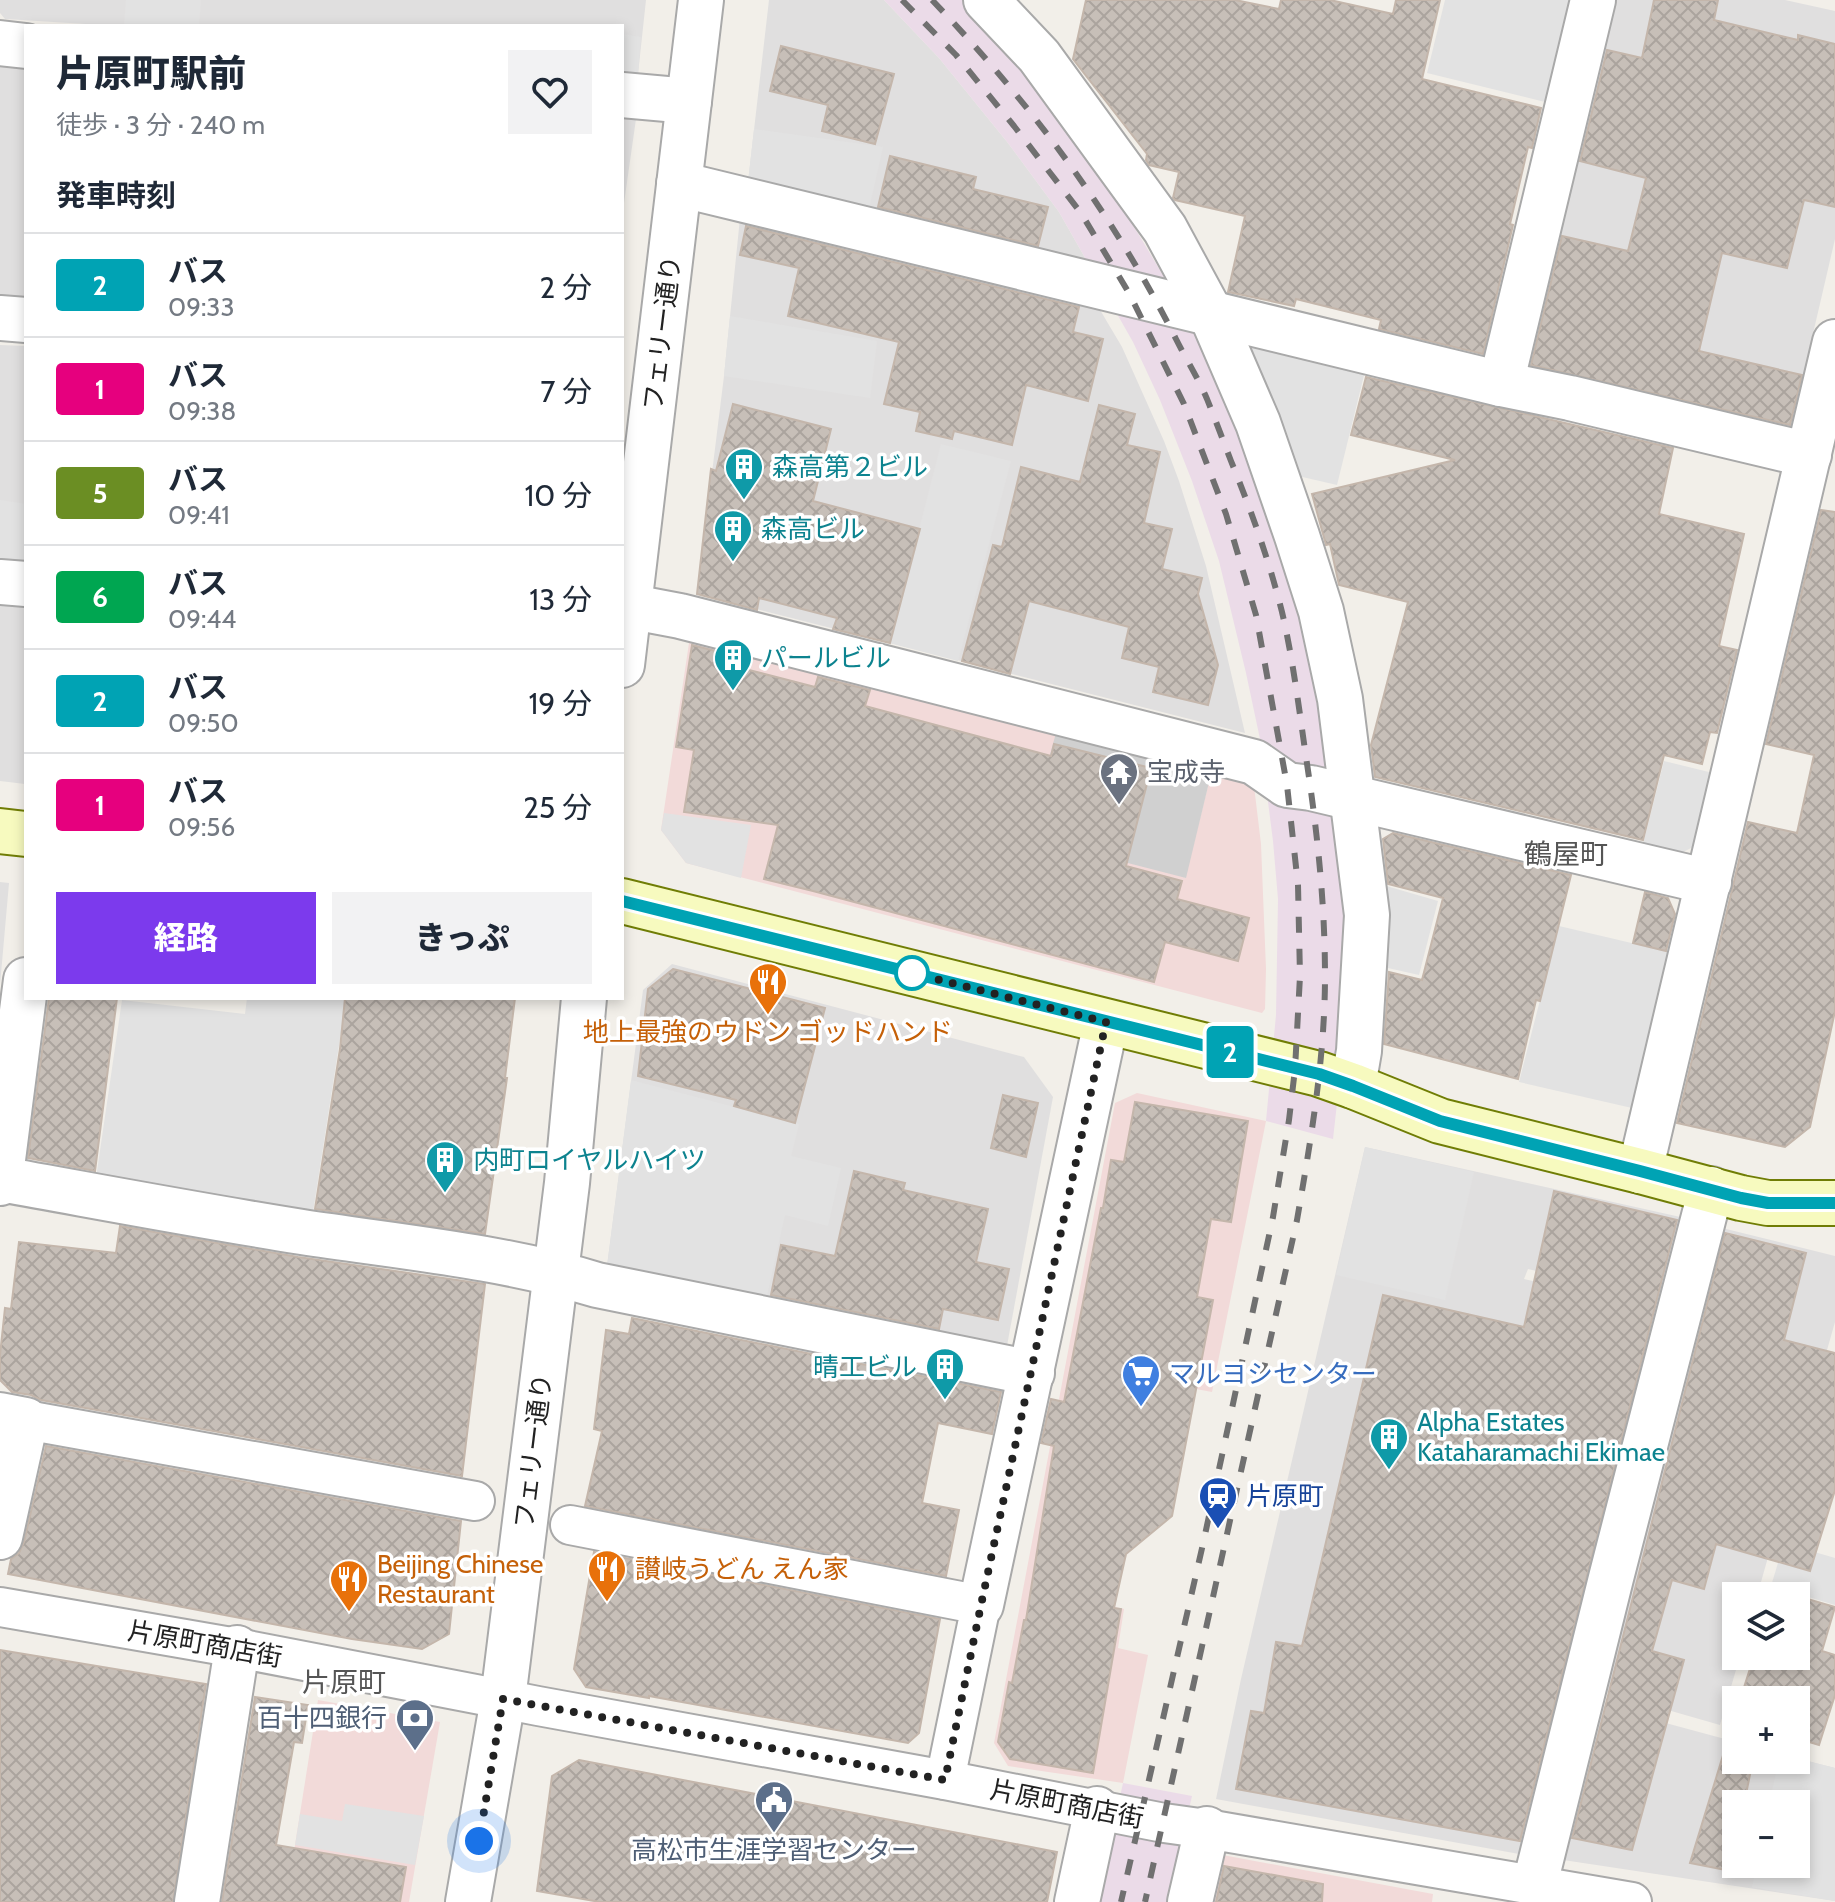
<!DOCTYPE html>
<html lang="ja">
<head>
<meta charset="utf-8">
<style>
  body { margin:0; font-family:Cabin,"Noto Sans JP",sans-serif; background:#f2f2f3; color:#1f2937; height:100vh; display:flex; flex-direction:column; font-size:30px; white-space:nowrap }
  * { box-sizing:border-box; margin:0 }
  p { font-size:26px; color:#747a83 }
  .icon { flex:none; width:44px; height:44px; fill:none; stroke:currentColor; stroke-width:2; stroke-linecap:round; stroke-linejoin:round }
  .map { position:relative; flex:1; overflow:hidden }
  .panel { position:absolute; left:24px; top:24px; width:600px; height:976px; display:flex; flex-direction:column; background:#fff; border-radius:0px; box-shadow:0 4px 12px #0003 }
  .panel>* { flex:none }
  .badge { padding:0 16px; border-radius:6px; font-size:28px; line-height:52px }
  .tools { position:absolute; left:1722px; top:1582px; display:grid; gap:16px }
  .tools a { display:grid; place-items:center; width:88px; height:88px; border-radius:0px; background:#fff; box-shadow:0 4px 12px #0003; font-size:40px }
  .you { position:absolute; width:40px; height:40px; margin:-20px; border:6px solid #fff; border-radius:50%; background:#1a73e8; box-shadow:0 0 0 12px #1a73e833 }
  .map>.badge { position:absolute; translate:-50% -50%; box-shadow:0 0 0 4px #fff }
  h2 { padding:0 32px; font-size:30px; line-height:72px }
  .round { display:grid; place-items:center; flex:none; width:84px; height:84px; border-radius:0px; background:#f2f2f3 }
  .headline { display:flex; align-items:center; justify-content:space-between; height:136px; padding:0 32px }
  h1 { font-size:38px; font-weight:800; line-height:60px }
  .primary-button { display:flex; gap:16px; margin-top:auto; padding:16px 32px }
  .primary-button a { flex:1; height:92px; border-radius:0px; background:#7c3aed; color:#fff; font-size:32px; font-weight:800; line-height:92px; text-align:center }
  .primary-button a+a { background:#f2f2f3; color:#1f2937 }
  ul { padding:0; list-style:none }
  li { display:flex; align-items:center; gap:24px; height:104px; padding:0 32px; border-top:2px solid #e0e1e3 }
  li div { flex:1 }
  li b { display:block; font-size:30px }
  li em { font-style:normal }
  li .badge { min-width:88px; font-weight:700; text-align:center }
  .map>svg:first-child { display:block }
  .residential { fill:#e0dfdf; fill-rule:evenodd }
  .commercial { fill:#f2dad9 }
  .industrial { fill:#ebdbe8 }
  .religious { fill:#d0d0d0 }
  .parking { fill:#e2e2e2 }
  .building { fill:url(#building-cross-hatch); stroke:#c4b6ab; stroke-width:2 }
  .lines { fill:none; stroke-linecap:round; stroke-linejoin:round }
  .pedestrian-casing { stroke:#a9a9a9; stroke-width:42 }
  .minor-casing { stroke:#a9a9a9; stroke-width:48 }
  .tertiary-casing { stroke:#a9a9a9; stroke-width:48 }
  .secondary-casing { stroke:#707d05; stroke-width:48 }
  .pedestrian { stroke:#fff; stroke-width:38 }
  .minor { stroke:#fff; stroke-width:44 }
  .tertiary { stroke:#fff; stroke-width:44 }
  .secondary { stroke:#f7fabf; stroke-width:44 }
  .rail { stroke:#707070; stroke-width:6; stroke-dasharray:16 16; stroke-linecap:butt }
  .line-casing { stroke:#fff; stroke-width:18 }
  .line { stroke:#00a3b4; stroke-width:12 }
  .walk { stroke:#222; stroke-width:8; stroke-dasharray:0 14.4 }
  .stop-dot { fill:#fff; stroke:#00a3b4; stroke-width:4 }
  .labels { text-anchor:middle; stroke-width:7; stroke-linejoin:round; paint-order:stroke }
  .street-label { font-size:26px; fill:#222; stroke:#fff }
  .culture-label { font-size:26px; fill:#0d838f; stroke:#fff; text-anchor:start }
  .worship-label { font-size:26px; fill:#5b616d; stroke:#fff; text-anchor:start }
  .food-label { font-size:26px; fill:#c56008; stroke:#fff; text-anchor:start }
  .shop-label { font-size:26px; fill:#366cbe; stroke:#fff; text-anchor:start }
  .transit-label { font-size:26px; fill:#164399; stroke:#fff; text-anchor:start }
  .service-label { font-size:26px; fill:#4e5e75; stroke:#fff; text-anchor:end }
  .neighbourhood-label { font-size:28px; fill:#555; stroke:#fff }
</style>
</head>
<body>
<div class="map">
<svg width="1835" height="1902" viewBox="0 0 1835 1902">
  <defs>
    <pattern id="building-cross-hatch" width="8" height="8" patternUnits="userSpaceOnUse" patternTransform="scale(2)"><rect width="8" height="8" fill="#c7bfb8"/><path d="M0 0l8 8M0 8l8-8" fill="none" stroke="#aba49e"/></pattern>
  </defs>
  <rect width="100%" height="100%" fill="#f2efe9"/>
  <g class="residential">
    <polygon points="0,0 646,0 638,74 622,72 622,26 117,26 5,19 0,13"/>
    <polygon points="769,0 884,0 939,58 1008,143 1059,212 1092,270 748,182"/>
    <polygon points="1611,0 1785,0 1835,11 1835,239 1792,424 1775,435 1538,374 1526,355"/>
    <polygon points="26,55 26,298 0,296 0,60"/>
    <polygon points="622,110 637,112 622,217"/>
    <polygon points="741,208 1090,293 1122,347 1164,441 1179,481 1206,566 1245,733 697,594 724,376"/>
    <polygon points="0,345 26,346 26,571 0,569"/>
    <polygon points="0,597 26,600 25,784 0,781"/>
    <polygon points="0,882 9,883 0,985"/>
    <polygon points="672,964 1024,1057 1053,1097 1006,1351 607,1266 643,990"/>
    <polygon points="1365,1147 1694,1220 1672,1303 1528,1269 1524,1279 1670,1313 1639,1432 1494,1397 1490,1410 1636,1444 1604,1569 1458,1531 1454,1546 1600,1583 1535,1857 1216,1799 1241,1679"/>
    <polygon points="1714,1226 1835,1256 1835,1322 1757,1596 1736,1596 1736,1656 1740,1656 1720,1725 1591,1688"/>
    <path d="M1588,1702L1736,1742V1760H1796V1758L1835,1768V1901L1550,1858ZM1736,1804H1796V1864H1736Z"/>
  </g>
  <g class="commercial">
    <polygon points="689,643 1056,733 1185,878 1211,774 1254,786 1261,844 1266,969 1265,1009 1262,1013 686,863 661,830"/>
    <polygon points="1137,1093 1266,1121 1212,1392 1196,1389 1172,1516 1125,1554 1115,1607 1124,1609 1118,1648 1148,1655 1123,1783 1008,1766 994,1743 1115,1103"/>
    <polygon points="318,1700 440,1722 409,1902 286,1902"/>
    <polygon points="1212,1853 1433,1894 1432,1902 1202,1902"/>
  </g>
  <g class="industrial">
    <polygon points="884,0 962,0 986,24 1052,106 1111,188 1195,329 1283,537 1318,691 1343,897 1345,972 1342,1059 1333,1139 1266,1121 1276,1015 1278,899 1273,841 1260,739 1246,673 1219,561 1192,481 1160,400 1133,342 1059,212 1008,143 939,58"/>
    <polygon points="1123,1783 1192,1796 1167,1902 1097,1902"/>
  </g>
  <polygon class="religious" points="1056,733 1211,774 1186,878 1027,837"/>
  <g class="parking">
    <polygon points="126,0 201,0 199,26 124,26"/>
    <polygon points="1445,0 1575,0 1549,103 1427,73"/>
    <polygon points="622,34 641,37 638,74 622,72"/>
    <polygon points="754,129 883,147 868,213 748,182"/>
    <polygon points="730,316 877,341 870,398 724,376"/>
    <polygon points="1261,336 1367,363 1337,485 1298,476 1247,353"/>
    <polygon points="941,444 1011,461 958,661 890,643"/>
    <polygon points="0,500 26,504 26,571 0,569"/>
    <polygon points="1664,761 1713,773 1695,846 1679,854 1643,844"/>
    <polygon points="664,813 751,825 741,878 686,863 661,830"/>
    <polygon points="1376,883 1438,901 1419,975 1379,966"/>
    <polygon points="1559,926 1670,952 1632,1108 1519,1082"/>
    <polygon points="247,998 345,998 342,1026 313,1212 96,1178 122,1000 245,1014"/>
    <polygon points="631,1080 799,1124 791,1156 841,1168 828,1226 785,1215 766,1300 607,1266"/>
    <polygon points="1365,1147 1474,1172 1445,1300 1336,1275"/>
    <polygon points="1784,1543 1835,1558 1835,1605 1771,1586"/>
    <polygon points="1796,1758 1835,1768 1835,1901 1752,1887 1757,1864 1796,1864 1796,1804 1769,1804 1779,1760 1796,1760"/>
    <polygon points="345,1804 424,1816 415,1865 295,1845 300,1814 342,1821"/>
  </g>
  <g class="building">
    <polygon points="1086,0 1235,0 1279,9 1281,0 1330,0 1393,14 1396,0 1440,0 1422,79 1541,108 1532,148 1528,147 1510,224 1513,225 1483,354 1379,329 1381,320 1296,299 1294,306 1228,292 1245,216 1175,200 1173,198 1179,172 1149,165 1146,160 1147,154 1073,59"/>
    <polygon points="1654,0 1718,0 1714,20 1798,40 1798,35 1835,44 1835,207 1804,200 1787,268 1722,253 1699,351 1802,375 1790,425 1531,365 1562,236 1628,251 1646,178 1580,161 1607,50 1642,58"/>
    <polygon points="781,46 894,74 875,144 822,131 828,105 770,91"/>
    <polygon points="890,156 976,177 973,189 1048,207 1038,246 878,207"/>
    <polygon points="746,226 1079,307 1073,332 1103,339 1088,401 1026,385 1012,445 954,431 952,439 916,431 920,412 884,404 899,342 788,316 799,268 740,255"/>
    <polygon points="1366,377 1673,448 1659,514 1744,534 1719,646 1737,650 1717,733 1710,732 1702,764 1664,755 1643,840 1375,777 1371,745 1408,602 1339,585 1330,544 1326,545 1312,494 1455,460 1351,435"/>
    <polygon points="733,404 831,429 813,501 920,529 890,643 833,629 837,618 759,598 757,610 697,594 711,469 716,471"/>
    <polygon points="1099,405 1135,414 1127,445 1160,452 1144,523 1172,529 1162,569 1202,578 1198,594 1218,665 1208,705 1153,692 1159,667 1122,658 1129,627 1029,601 1010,674 962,661 993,545 1002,547 1021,467 1080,482"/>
    <polygon points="1821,510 1835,512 1835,1011 1810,1127 1785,1147 1677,1123 1748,822 1797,833 1814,755 1766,744"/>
    <polygon points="692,645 747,659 745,669 815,687 818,677 870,690 865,706 1051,756 1054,744 1151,768 1126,866 1182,881 1177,899 1249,918 1238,961 1165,942 1154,982 813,891 764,879 778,825 684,812 694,750 676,747"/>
    <polygon points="1393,833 1571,875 1540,1001 1536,1000 1518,1079 1384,1044 1389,972 1422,980 1443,898 1388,884 1383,839"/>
    <polygon points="1645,892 1668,898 1675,914 1666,951 1633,943"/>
    <polygon points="673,969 825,1008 795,1123 734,1106 736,1100 638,1076 648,989"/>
    <polygon points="49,998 117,998 95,1171 28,1158"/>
    <polygon points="345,998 515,998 505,1078 507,1078 485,1234 315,1209 340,1049"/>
    <polygon points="1003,1095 1038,1103 1026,1157 991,1148"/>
    <polygon points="1135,1102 1248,1121 1231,1222 1211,1219 1197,1297 1213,1300 1172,1516 1126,1554 1114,1608 1121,1609 1093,1773 1010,1759 998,1742 1009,1682 1012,1683 1024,1620 1026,1620 1054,1446 1041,1443 1051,1399 1064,1402 1101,1208 1103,1208 1111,1160 1124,1162"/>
    <polygon points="854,1171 905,1183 903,1190 988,1209 976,1262 1009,1269 998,1320 943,1309 939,1329 771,1295 781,1245 835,1256"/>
    <polygon points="1554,1191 1677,1220 1520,1841 1236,1789 1251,1711 1264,1713 1276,1642 1302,1646 1383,1295 1524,1327"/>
    <polygon points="120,1226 298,1257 485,1284 462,1476 41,1400 31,1395 12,1392 0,1380 0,1355 5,1308 11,1309 19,1242 116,1253"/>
    <polygon points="1725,1233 1806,1253 1784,1340 1835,1353 1835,1490 1810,1571 1716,1544 1704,1589 1672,1580 1652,1651 1684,1660 1632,1850 1572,1838"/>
    <polygon points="632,1318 1001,1392 992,1434 938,1423 922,1503 959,1510 946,1576 585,1506 602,1431 594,1429 606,1330 629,1334"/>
    <polygon points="46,1446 461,1521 449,1634 422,1649 352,1639 8,1574 11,1559 19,1553 24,1542"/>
    <polygon points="594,1552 940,1619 919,1733 908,1743 649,1696 649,1698 586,1687 574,1669"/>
    <polygon points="1774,1589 1835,1607 1822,1651 1835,1655 1835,1695 1819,1745 1796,1738 1796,1700 1740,1700 1754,1656 1796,1656 1796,1596 1772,1596"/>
    <polygon points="0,1650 206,1684 173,1902 0,1902"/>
    <polygon points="255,1697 308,1705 302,1743 294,1742 276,1845 406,1867 400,1902 222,1902"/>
    <polygon points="1736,1713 1736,1760 1753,1760 1744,1804 1736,1804 1736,1846 1731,1871 1690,1863"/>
    <polygon points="579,1760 1057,1852 1047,1902 600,1902 537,1891 552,1776"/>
    <polygon points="1224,1866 1323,1884 1322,1902 1216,1902"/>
  </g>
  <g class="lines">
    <g class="pedestrian-casing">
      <g id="pedestrian">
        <polyline points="26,1420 475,1501"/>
        <polyline points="570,1525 981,1605 945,1780"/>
        <polyline points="0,1607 237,1648 538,1706 945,1780 1164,1823 1207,1829 1632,1902"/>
      </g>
    </g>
    <g class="minor-casing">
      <g id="minor">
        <polyline points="986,0 1039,56 1165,229 1211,314 1258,423 1297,536 1321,611 1340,699 1367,915 1359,1051 1353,1086"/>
        <polyline points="0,43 26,46"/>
        <polyline points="622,95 689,101"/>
        <polyline points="679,184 1501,384 1570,398 1809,455"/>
        <polyline points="0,318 26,320"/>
        <polyline points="1501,384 1593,0"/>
        <polyline points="0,582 26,584"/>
        <polyline points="622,605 680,616 1254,762 1287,785 1311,788 1709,882"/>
        <polyline points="1640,1171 1835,342"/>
        <path d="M0,1179C101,1197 201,1216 302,1232C401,1247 501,1256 597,1285L1032,1373"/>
        <polyline points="0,1183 26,980"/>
        <polyline points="0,1415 26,1420 0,1537"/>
        <polyline points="981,1605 1106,1022"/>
        <polyline points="1535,1884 1611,1578 1711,1189"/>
        <polyline points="197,1902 237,1648"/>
        <polyline points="1077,1902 1097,1809"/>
        <polyline points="1190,1902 1207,1829"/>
      </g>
    </g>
    <g class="tertiary-casing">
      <g id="tertiary">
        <polyline points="622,665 701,0"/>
        <polyline points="468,1902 503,1699 567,1183 584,998"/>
      </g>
    </g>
    <g class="secondary-casing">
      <g id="secondary">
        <polyline points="0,831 26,834"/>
        <polyline points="622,901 1319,1074 1353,1086 1440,1121 1640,1171 1741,1198 1768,1203 1835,1203"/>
      </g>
    </g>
    <use href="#pedestrian" class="pedestrian"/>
    <use href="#minor" class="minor"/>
    <use href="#tertiary" class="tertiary"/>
    <use href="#secondary" class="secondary"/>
    <g class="rail">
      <polyline points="902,0 956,55 1014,126 1081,213 1129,293 1184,404 1226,514 1256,615 1287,785 1298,885 1300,976 1295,1069 1289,1120 1273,1217 1203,1544 1121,1902"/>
      <path d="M932,0C1029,101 1113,214 1176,339C1186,359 1198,378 1207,399C1215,419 1223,440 1231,461C1251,510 1269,560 1282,612C1293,659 1299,709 1306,757C1317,829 1325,902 1325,976C1325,1058 1311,1139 1297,1220L1145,1902"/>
    </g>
  </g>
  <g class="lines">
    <g class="line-casing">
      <polyline id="line" points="622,901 1319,1074 1353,1086 1440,1121 1640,1171 1741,1198 1768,1203 1835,1203"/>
    </g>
    <use href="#line" class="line"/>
    <polyline class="walk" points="479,1841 503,1699 945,1780 981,1605 1106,1022 912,973"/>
  </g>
  <defs>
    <g id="building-pin" transform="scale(2)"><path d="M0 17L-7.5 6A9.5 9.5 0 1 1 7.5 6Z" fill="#0f9aa8" stroke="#fff"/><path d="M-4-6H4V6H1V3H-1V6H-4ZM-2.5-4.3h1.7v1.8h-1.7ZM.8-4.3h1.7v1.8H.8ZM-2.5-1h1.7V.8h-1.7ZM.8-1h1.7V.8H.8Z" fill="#fff"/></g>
    <g id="temple-pin" transform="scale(2)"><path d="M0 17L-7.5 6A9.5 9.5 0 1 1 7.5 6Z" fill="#6b7280" stroke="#fff"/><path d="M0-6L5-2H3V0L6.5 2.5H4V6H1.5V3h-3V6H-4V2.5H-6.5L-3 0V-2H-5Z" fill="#fff"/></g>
    <g id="restaurant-pin" transform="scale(2)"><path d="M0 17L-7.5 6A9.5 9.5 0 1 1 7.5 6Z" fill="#e8710a" stroke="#fff"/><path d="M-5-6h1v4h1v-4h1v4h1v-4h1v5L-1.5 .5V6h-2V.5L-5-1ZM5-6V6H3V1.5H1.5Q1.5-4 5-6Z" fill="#fff"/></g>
    <g id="supermarket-pin" transform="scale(2)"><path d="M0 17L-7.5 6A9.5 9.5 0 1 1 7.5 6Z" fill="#3f7fe0" stroke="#fff"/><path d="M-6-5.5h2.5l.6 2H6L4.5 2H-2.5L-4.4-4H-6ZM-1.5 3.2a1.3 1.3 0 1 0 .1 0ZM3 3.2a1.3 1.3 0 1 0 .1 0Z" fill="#fff"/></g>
    <g id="station-pin" transform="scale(2)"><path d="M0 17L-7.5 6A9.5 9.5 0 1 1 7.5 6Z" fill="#1a4fb4" stroke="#fff"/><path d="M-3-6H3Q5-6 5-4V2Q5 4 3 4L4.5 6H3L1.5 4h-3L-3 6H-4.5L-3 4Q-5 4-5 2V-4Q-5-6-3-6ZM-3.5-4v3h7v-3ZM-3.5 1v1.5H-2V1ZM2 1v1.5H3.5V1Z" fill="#fff"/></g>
    <g id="bank-pin" transform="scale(2)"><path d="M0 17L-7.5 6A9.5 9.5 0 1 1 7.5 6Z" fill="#5c6f8a" stroke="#fff"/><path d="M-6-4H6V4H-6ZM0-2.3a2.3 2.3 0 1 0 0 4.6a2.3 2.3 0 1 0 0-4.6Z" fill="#fff"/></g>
    <g id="civic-pin" transform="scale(2)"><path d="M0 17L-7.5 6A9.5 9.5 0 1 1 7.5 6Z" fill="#5c6f8a" stroke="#fff"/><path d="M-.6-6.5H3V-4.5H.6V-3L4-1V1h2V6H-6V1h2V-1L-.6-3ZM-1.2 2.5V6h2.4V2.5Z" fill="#fff"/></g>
  </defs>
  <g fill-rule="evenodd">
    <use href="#building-pin" x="744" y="467"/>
    <use href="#building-pin" x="733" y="529"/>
    <use href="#building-pin" x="733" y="658"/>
    <use href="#temple-pin" x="1119" y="772"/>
    <use href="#restaurant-pin" x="768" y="982"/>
    <use href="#building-pin" x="445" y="1160"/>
    <use href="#building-pin" x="945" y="1367"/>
    <use href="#supermarket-pin" x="1141" y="1374"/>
    <use href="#building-pin" x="1389" y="1437"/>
    <use href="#station-pin" x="1218" y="1496"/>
    <use href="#restaurant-pin" x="607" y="1569"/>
    <use href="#restaurant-pin" x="349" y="1579"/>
    <use href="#bank-pin" x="415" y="1718"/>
    <use href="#civic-pin" x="774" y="1800"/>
  </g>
  <circle class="stop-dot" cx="912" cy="973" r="16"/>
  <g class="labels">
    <g class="street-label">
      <text transform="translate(662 333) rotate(-83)" y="9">フェリー通り</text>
      <text transform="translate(533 1451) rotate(-83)" y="9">フェリー通り</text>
      <text transform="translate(205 1644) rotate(10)" y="9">片原町商店街</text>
      <text transform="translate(1067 1804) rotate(11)" y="9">片原町商店街</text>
    </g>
    <g class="culture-label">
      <text x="772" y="476">森高第２ビル</text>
      <text x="761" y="538">森高ビル</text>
      <text x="761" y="667">パールビル</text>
      <text x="473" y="1169">内町ロイヤルハイツ</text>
      <text x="917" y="1376" text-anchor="end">晴工ビル</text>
      <text x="1417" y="1431">Alpha Estates<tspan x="1417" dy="30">Kataharamachi Ekimae</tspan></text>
    </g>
    <g class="worship-label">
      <text x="1147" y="781">宝成寺</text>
    </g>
    <g class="food-label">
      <text x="768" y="1041" text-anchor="middle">地上最強のウドン ゴッドハンド</text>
      <text x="377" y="1573">Beijing Chinese<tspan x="377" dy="30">Restaurant</tspan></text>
      <text x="635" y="1578">讃岐うどん えん家</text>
    </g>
    <g class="shop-label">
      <text x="1169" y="1383">マルヨシセンター</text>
    </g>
    <g class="transit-label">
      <text x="1246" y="1505">片原町</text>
    </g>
    <g class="service-label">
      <text x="387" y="1727">百十四銀行</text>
      <text x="774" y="1859" text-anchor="middle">高松市生涯学習センター</text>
    </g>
    <g class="neighbourhood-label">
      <text x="1566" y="864">鶴屋町</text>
      <text x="344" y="1692">片原町</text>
    </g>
  </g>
</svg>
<div class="tools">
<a><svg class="icon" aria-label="layers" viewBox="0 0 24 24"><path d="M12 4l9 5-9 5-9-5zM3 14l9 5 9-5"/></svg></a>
<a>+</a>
<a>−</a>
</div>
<div class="you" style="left:479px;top:1841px"></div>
<b class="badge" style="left:1230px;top:1052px;background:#00a3b4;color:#fff">2</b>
<section class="panel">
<div class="headline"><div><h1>片原町駅前</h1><p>徒歩 · 3 分 · 240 m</p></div><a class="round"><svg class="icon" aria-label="heart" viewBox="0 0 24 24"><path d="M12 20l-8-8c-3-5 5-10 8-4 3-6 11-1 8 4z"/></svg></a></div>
<h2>発車時刻</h2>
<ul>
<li><span class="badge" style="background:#00a3b4;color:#fff">2</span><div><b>バス</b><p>09:33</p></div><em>2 分</em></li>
<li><span class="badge" style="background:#e6007e;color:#fff">1</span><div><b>バス</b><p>09:38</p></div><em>7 分</em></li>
<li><span class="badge" style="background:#6b8e23;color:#fff">5</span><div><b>バス</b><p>09:41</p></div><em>10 分</em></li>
<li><span class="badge" style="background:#00a651;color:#fff">6</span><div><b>バス</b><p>09:44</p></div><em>13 分</em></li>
<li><span class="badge" style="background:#00a3b4;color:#fff">2</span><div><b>バス</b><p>09:50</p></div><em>19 分</em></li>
<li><span class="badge" style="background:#e6007e;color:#fff">1</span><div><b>バス</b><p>09:56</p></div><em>25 分</em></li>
</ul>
<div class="primary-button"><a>経路</a><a>きっぷ</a></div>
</section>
</div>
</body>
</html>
